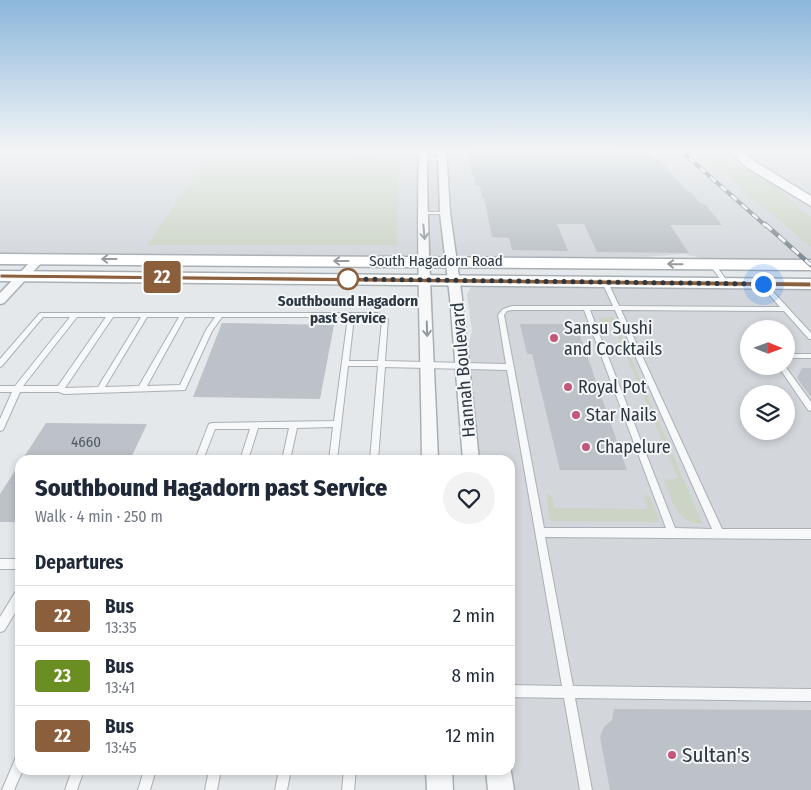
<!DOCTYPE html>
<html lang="en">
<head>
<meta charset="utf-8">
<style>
  body { margin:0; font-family:"Fira Sans Condensed",sans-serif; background:#f2f2f3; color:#1f2937; height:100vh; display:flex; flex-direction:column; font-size:19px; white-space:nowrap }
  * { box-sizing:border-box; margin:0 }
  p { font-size:16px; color:#747a83 }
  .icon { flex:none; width:28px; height:28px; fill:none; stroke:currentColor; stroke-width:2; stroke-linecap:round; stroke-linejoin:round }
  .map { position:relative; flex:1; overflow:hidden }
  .details { position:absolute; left:15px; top:455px; width:500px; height:320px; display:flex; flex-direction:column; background:#fff; border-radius:15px; box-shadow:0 2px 8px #0003 }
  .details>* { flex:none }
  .badge { padding:0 10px; border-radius:4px; font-size:18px; line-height:32px }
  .needle { width:32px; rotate:91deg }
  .tools { position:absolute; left:740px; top:320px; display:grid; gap:10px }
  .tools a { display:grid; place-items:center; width:55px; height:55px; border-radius:50%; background:#fff; box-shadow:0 2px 8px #0003; font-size:25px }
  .you { position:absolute; width:25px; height:25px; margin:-12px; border:4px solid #fff; border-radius:50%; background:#1a73e8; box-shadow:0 0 0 8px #1a73e833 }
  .map>.badge { position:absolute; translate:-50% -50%; box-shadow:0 0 0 2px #fff }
  h2 { padding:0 20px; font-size:19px; line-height:45px }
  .round { display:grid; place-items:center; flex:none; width:52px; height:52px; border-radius:26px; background:#f2f2f3 }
  .summary { display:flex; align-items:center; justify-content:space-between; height:85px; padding:0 20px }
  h1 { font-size:24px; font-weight:800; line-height:38px }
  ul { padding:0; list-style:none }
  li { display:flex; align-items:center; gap:15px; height:60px; padding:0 20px; border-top:1px solid #e0e1e3 }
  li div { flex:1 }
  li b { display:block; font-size:19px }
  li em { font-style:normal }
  li .badge { min-width:55px; font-weight:700; text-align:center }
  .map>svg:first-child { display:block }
  .built { fill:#d3d7dc; fill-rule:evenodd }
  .green { fill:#ccd4c6 }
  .building { fill:#bcc2c7 }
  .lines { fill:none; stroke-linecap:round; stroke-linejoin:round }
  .lane-casing { stroke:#a9b0b5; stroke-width:2 }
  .street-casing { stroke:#a9b0b5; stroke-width:3 }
  .secondary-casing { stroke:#a9b0b5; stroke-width:3 }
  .lane { fill:#f7f8f9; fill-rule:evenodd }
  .street { fill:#f7f8f9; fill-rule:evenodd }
  .secondary { fill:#fff; fill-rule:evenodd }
  .rail-far1-casing { stroke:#7f8a93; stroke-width:4 }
  .rail-casing { stroke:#7f8a93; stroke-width:4.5 }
  .rail-far1 { stroke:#f4f6f8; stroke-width:2.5; stroke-dasharray:7; stroke-linecap:butt }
  .rail { stroke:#f4f6f8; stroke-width:3; stroke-dasharray:9; stroke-linecap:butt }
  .oneway { stroke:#92989e }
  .oneway2 { stroke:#969ca0 }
  .line { fill:#8b5e3c; stroke:#fff }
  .walk { stroke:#2d3842; stroke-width:5; stroke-dasharray:0 9 }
  .stop-dot { fill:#fff; stroke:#8b5e3c; stroke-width:2.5 }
  .poi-dot { fill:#c2577a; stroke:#f4f6f8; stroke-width:2 }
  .labels { text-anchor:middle; stroke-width:4; stroke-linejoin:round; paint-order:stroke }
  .far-street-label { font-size:15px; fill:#2d3842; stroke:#f4f6f8 }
  .far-stop-label { font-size:15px; font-weight:bold; fill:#2d3842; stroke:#f4f6f8 }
  .number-label { font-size:15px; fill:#515a63 }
  .poi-label { font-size:18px; fill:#2d3842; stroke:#f4f6f8; text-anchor:start }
  .street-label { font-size:18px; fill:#2d3842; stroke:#f4f6f8 }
  .near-poi-label { font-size:21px; fill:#2d3842; stroke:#f4f6f8; text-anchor:start }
</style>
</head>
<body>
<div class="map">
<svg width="811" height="790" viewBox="0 0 811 790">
  <rect width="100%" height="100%" fill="#e4e8eb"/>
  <g class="built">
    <polygon points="0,149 811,149 811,262 715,261 684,254 623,259 445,255 410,258 0,255"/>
    <path d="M478,285L811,288V790H514L510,753V460H479L467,351L472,331L467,295L470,288ZM749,329H786V366H749ZM749,394H786V431H749Z"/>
  </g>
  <g class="green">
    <polygon points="214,149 324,149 399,161 397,245 147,245"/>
    <polygon points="693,149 709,149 711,153 725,154 728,159 737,164 725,163 730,168 744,166 782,191 799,209 811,216 811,247"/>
    <path d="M613,317L702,522V524C676,523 672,500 664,480L678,478L626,355L613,354L611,348L622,347L612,322H601L599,318Z"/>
    <polygon points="547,494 552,496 555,508 648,509 644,497 647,494 650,497 659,519 657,522 552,521 549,519"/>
  </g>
  <g class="building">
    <polygon points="468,149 648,151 655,160 660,160 688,192 691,192 701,204 705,204 722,225 670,225 689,253 597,252 584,224 557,224 568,251 512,250 509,238 492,237 484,198 482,198 480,186 476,186 474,175 472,175"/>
    <polygon points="222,323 334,325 320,399 193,397"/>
    <polygon points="520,324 576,324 627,470 560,470 532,354 527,354"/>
    <polygon points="802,368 811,368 811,397 797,378"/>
    <polygon points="46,423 147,424 130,460 22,460"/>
    <polygon points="20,463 20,522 0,522 0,494"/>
    <polygon points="614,709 811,710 811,790 610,790 600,737 604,727 612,720"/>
  </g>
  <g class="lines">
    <g class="lane-casing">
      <g id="lane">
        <polygon points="423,157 442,158 444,159 442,160 422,159 422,157"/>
        <polygon points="420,212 445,212 447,213 445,214 422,214 420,213"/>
        <polygon points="712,262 714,263 728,282 728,284 724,284 709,264"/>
        <path d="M605,280L608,282L619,306L780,307L760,284L761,283H765L811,333V339H809L784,311L621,310L722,529H811V539L545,537L573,686L811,689V701L575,698L592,790H580L564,698L510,697V685L562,686L507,370L385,367L378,460H370L378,366H348L337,460H329L333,427L297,428L290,460H282L289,428H258L248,460H240L250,429H215L203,460H195L208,426L209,424L212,423L334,421L348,317H222L212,331L185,390L64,394L59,392H20L4,428L3,430L0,431V419L12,392H0V386H15L70,317H43L2,366L0,367V359L39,314L41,313H378L388,319L385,361L506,364L498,315L503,309L512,306H613L602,282ZM512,310H584L666,528H544L504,315L507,311ZM590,310H615L712,529L675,528ZM77,317H106L58,386H23ZM113,317H141L98,387L65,388ZM147,317H179L139,386L105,387ZM185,317H215L206,330L180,385L147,386ZM354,317H377L382,320L378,361H349Z"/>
        <rect x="786" y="354" width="25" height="4"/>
        <polygon points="778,366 785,366 811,402 811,411 808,410"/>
        <rect x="0" y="559" width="20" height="10"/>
        <polygon points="20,590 20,605 4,631 0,632 0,617 16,591"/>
        <polygon points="20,755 20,770 23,770 14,790 2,790 16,757"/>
        <polygon points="72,770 84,770 77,790 65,790"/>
        <polygon points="144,770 156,770 150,790 138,790"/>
        <polygon points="209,770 221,770 217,790 205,790"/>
        <polygon points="279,770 291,770 287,790 275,790"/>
        <polygon points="344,770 356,770 354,790 342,790"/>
      </g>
    </g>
    <g class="street-casing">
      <g id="street">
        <path d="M419,149H427C427,253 434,356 438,460H422C421,356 416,252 419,149Z"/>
        <polygon points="438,149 446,149 450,213 462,298 479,460 463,460 450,298 440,213"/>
        <polygon points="39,256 43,257 43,261 4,303 0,304 0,293 35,257"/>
        <polygon points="510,766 514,790 488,790 486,770 510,770"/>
        <polygon points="426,770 452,770 453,790 427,790"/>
      </g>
    </g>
    <g class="secondary-casing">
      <g id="secondary">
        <polygon points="727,149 738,149 754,161 811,196 811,206 746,167"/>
        <polygon points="0,254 811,260 811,270 0,264"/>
        <polygon points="0,271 811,279 811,289 0,281"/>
      </g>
    </g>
    <use href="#lane" class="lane"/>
    <use href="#street" class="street"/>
    <use href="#secondary" class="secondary"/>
    <g class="rail-far1-casing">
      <polyline id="rail-far1" points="679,149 766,226"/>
    </g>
    <g class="rail-casing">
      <polyline id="rail" points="765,224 811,265"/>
    </g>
    <use href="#rail-far1" class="rail-far1"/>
    <use href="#rail" class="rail"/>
  </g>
  <defs><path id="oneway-shaft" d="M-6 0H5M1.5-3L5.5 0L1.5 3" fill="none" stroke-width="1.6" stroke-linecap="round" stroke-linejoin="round" transform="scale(1.25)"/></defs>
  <g class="oneway">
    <use href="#oneway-shaft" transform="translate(424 232) rotate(85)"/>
    <use href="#oneway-shaft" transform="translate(427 329) rotate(88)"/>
  </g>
  <g class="oneway2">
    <use href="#oneway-shaft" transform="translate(109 259) rotate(-180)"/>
    <use href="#oneway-shaft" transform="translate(341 261) rotate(-180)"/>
    <use href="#oneway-shaft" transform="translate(675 264) rotate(-179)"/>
  </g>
  <linearGradient id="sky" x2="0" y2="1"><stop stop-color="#8cb7db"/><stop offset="0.58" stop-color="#f3f5f6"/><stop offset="1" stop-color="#f3f5f6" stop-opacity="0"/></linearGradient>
  <rect width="811" height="259" fill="url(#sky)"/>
  <polygon class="line" points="0,274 811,282 811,287 0,278"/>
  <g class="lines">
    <polyline class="walk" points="348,279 763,284"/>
  </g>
  <circle class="stop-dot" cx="348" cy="279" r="10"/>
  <g class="poi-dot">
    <circle cx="554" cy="338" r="5"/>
    <circle cx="568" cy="387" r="5"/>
    <circle cx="576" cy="415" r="5"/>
    <circle cx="586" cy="447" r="5"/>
    <circle cx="672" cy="755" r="5"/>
  </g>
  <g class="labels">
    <g class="far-street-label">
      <text x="436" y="266">South Hagadorn Road</text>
    </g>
    <g class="far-stop-label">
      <text x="348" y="306">Southbound Hagadorn<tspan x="348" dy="17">past Service</tspan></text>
    </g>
    <g class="number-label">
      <text x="86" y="447">4660</text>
    </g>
    <g class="poi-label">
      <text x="564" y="334">Sansu Sushi<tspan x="564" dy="21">and Cocktails</tspan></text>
      <text x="578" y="393">Royal Pot</text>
      <text x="586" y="421">Star Nails</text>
      <text x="596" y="453">Chapelure</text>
    </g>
    <g class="street-label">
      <text transform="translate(463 370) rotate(-95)" y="6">Hannah Boulevard</text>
    </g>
    <g class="near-poi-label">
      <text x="682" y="762">Sultan's</text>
    </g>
  </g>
</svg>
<div class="tools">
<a><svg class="needle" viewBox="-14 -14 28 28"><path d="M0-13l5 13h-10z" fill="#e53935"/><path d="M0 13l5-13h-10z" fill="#747a83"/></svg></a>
<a><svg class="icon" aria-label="layers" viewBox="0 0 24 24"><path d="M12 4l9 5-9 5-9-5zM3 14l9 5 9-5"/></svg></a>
</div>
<div class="you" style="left:763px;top:284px"></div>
<b class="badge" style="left:162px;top:277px;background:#8b5e3c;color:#fff">22</b>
<section class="details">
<div class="summary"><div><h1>Southbound Hagadorn past Service</h1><p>Walk · 4 min · 250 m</p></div><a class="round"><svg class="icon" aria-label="heart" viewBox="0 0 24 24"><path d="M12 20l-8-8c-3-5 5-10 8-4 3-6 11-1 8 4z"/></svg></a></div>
<h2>Departures</h2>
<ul>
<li><span class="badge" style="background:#8b5e3c;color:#fff">22</span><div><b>Bus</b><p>13:35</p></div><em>2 min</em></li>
<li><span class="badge" style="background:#6b8e23;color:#fff">23</span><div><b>Bus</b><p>13:41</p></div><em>8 min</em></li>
<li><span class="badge" style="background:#8b5e3c;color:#fff">22</span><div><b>Bus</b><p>13:45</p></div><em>12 min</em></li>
</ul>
</section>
</div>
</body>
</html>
